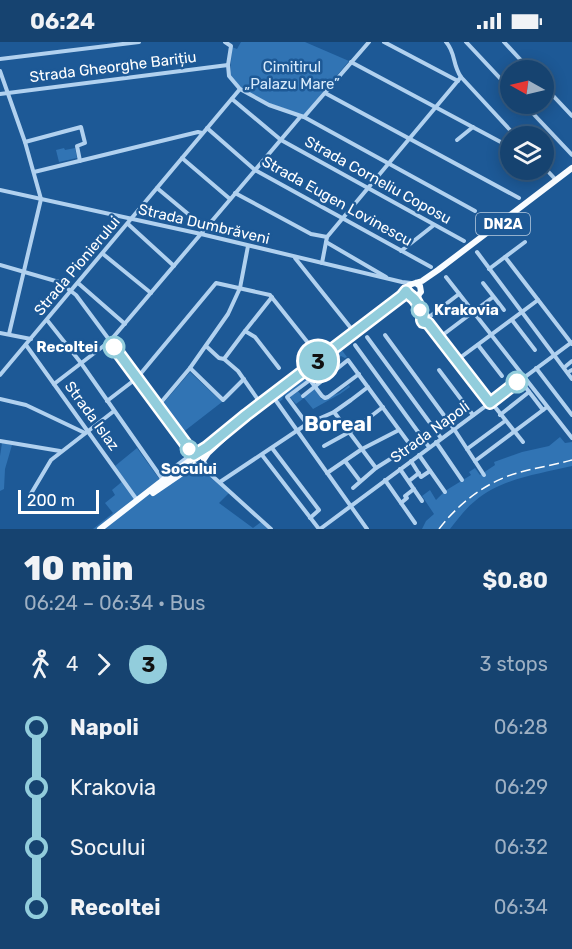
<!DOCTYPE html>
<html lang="en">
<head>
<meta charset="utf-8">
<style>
  body { margin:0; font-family:Rubik,sans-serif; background:#234e78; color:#f1f3f6; height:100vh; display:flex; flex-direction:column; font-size:22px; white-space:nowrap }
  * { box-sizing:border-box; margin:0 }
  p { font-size:20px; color:#9eb0c3 }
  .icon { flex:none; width:33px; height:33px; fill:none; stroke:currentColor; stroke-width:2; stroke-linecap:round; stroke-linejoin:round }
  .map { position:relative; height:487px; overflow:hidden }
  .sheet { display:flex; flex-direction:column; background:#164370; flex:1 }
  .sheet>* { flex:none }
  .badge { padding:0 12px; border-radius:20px; font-size:21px; line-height:39px }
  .needle { width:39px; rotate:278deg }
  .fabs { position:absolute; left:500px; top:18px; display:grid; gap:12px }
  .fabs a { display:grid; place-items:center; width:54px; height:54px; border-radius:50%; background:#164370; box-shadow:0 3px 15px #0003,0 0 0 2px #355c83; font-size:30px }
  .scale { position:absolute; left:18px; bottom:15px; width:81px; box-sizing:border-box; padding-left:6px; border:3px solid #fff; border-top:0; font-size:16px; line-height:21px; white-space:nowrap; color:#fff; -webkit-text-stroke:4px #1d5996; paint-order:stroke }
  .map>.badge { position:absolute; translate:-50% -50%; box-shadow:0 0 0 3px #fff }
  .legs { display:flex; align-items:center; gap:9px; height:66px; padding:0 24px; font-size:20px }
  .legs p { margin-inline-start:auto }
  .headline { display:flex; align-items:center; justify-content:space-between; height:102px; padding:0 24px }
  h1 { font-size:33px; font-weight:800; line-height:45px }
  ul { padding:0 24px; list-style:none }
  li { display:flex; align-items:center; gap:21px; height:60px; font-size:22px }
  li i { display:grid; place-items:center; width:9px; height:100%; margin:0 8px; background:currentColor }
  li i::after { content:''; width:15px; height:15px; margin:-8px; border:4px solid; border-radius:50%; background:#164370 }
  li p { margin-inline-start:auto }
  li:first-child i { background:linear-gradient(#0000 50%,currentColor 0) }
  li:last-child i { background:linear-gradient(currentColor 50%,#0000 0) }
  .status { display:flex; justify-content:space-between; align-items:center; height:42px; padding:0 30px; background:#164370; direction:ltr }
  .status svg { height:16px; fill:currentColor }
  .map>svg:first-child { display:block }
  .green { fill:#3174b4 }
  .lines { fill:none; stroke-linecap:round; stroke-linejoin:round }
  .minor { stroke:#b1d1ef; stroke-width:4 }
  .major { stroke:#f9fcff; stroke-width:6 }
  .rail { stroke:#fff; stroke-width:1.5; stroke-dasharray:10 4.5; stroke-linecap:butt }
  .line-1-casing { stroke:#fff; stroke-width:14 }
  .line-1 { stroke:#92cddc; stroke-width:9 }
  .stop-1-dot { fill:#fff; stroke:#92cddc; stroke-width:3 }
  .labels { text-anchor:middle; stroke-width:5; stroke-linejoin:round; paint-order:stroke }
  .shield { fill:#1d5996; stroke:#bbcde0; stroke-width:1.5 }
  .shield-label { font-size:14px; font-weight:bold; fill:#fff }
  .street-label { font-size:15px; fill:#fff; stroke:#1d5996 }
  .park-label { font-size:15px; fill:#d7eafb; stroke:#1d5996 }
  .stop-label { font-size:15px; font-weight:bold; fill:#fff; stroke:#1d5996; text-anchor:start }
  .district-label { font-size:21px; font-weight:bold; fill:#fff; stroke:#1d5996 }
</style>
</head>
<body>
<div class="status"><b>06:24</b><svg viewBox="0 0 49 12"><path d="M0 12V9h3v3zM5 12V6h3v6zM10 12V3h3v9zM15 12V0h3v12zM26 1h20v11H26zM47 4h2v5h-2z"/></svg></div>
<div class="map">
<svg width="572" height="487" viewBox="0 0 572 487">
  <rect width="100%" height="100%" fill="#1d5996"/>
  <g class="green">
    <polygon points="241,0 305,0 349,19 304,73 262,59 244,48 230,35 232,5 237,7"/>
    <polygon points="64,106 65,108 75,106 77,116 59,120 56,108"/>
    <polygon points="341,307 347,315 345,316 341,314 312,335 311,335 286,354 285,353 282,356 283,357 279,360 277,356"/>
    <polygon points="190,330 222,360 182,391 161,364"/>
    <polygon points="349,343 350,345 340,352 313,367 304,356 296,362 290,355 297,348 303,355 315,346 321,357 339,351"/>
    <path d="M560,395L565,401L572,400V424C539,432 502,436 475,459C465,467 458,477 450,487H422L426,479L434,472L422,454L430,448L436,458L445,449L471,433L469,430L475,426L480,433L495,423L494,420L522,410L549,404Z"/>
    <polygon points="2,401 12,403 5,427 4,447 0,449 0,414"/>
    <polygon points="137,406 160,438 192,414 230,450 219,461 253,486 261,480 269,487 93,487 113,471 105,461 115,453 112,448 124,438 115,424"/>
  </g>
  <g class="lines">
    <g class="minor">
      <polyline points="225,0 231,4 228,23 229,34 240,47 269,63 304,75 475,169"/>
      <polyline points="384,0 458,39"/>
      <path d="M446,0C456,11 452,22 461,35L510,88"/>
      <polyline points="466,0 510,47"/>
      <polyline points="504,0 530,28"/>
      <polyline points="0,17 139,0"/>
      <polyline points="351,20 510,105"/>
      <polyline points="0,29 25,100 41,157 9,292"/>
      <polyline points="543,43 572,74"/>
      <polyline points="325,51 519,156"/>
      <polyline points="0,52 228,23"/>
      <polyline points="232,57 281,98 464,199"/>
      <polyline points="524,62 572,113"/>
      <polyline points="304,75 369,0"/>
      <polyline points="207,86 255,128 431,225"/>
      <polyline points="457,98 473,85"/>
      <polyline points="25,100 81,85 85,101 77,104 80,119"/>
      <polyline points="182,116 230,157"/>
      <polyline points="543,124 556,138"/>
      <polyline points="34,130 198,90 202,91"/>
      <polyline points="157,146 205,186"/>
      <polyline points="0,148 201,192 402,240 411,241"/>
      <polyline points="235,151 311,192 327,195"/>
      <polyline points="128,182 174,224"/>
      <polyline points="326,200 386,235"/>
      <polyline points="401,209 434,183"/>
      <polyline points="477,210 572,337"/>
      <polyline points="103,212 151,251"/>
      <polyline points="505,215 572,302"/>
      <polyline points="295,216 354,290"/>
      <polyline points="322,221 327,195 461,35"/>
      <polyline points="0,223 59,240 76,253 194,412"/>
      <polyline points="489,227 525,200"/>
      <polyline points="446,235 572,396"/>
      <polyline points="78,241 125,282"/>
      <polyline points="483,241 504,268"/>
      <path d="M420,252C418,265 423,269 423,279L426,281H428L523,400"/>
      <polyline points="429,275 459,252"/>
      <polyline points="47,278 81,321 163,438"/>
      <polyline points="512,278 535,308"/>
      <polyline points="245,289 255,295 279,326"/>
      <polyline points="0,291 31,297"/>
      <polyline points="385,293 454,387 484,433"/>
      <polyline points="367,295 441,396"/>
      <polyline points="440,295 493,255"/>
      <polyline points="26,303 137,458"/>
      <polyline points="355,303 429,405"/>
      <polyline points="478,303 502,334"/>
      <polyline points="206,304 219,316 224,317 238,329 261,362"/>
      <polyline points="224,317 245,289 272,255"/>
      <polyline points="457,318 538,258"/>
      <polyline points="566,324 572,319"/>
      <polyline points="190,326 223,358 244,337"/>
      <polyline points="536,326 572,373"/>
      <polyline points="439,328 473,373"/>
      <polyline points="570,329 572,328"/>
      <polyline points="0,333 240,47"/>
      <polyline points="520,338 543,368"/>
      <polyline points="54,342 110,299 301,74"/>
      <polyline points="303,354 348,318 411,404 376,426 353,446"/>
      <polyline points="274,356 367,487"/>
      <polyline points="0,357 26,363 85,391"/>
      <polyline points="107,359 137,336 216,241 270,253 320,316"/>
      <polyline points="158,364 190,326 228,272 240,246 248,204"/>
      <polyline points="334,370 376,426"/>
      <polyline points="500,373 529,350"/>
      <polyline points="307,382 287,355 310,338 322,354 325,356 328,355 359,332"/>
      <polyline points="0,399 60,409"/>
      <polyline points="436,400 462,438"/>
      <polyline points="324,404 353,388 383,365"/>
      <polyline points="272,406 319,468 310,476"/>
      <polyline points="467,407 505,379"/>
      <polyline points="262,413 319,487"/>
      <polyline points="419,413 445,450"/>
      <polyline points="204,419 209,430"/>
      <polyline points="345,419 360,439"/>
      <polyline points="411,419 421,435 430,429"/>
      <polyline points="475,419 547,365"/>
      <polyline points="198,424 209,431 271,487"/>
      <polyline points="400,427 422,459"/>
      <polyline points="327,431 362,407 399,388"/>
      <polyline points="161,435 193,411"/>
      <polyline points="385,438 415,481"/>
      <polyline points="409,439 419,431"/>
      <polyline points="220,440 307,382 334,370 351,358 368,345"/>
      <polyline points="29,455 51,418 114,369"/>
      <polyline points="401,461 407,456 405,454 414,447"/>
      <polyline points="320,487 572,300"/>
    </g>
    <g class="major">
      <polyline points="416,241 420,244 421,250 417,254 411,255 406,249 409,243 422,239 438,228 572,126"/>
      <polyline points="204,417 208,411 226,394"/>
      <polyline points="153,451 194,423"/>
      <polyline points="100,487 163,438 192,417 194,413 207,405 246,373 402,254 406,249"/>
    </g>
    <path class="rail" d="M439,487C458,462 486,440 517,431C535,426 554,423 572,418"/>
  </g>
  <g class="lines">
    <g class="line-1-casing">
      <path id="line-1" d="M114,305L194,413L207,405L246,373L402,254L406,249C409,254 412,254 415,258C419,263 421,269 423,275L422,278L423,280L428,281L490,361L517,340"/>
    </g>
    <use href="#line-1" class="line-1"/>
  </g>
  <g class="stop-1-dot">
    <circle cx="420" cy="268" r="8"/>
    <circle cx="114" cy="305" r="10"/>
    <circle cx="517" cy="340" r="10"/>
    <circle cx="189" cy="407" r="8"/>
  </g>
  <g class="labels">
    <rect class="shield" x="476" y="171" width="54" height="22" rx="4.5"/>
    <g class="shield-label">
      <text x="503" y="187">DN2A</text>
    </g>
    <g class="street-label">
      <text transform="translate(113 25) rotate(-7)" y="5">Strada Gheorghe Barițiu</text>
      <text transform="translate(378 138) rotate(29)" y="5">Strada Corneliu Coposu</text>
      <text transform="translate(337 159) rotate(29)" y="5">Strada Eugen Lovinescu</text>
      <text transform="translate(204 182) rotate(13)" y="5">Strada Dumbrăveni</text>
      <text transform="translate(77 224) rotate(-50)" y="5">Strada Pionierului</text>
      <text transform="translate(92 374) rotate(54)" y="5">Strada Islaz</text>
      <text transform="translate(430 390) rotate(-36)" y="5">Strada Napoli</text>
    </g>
    <g class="park-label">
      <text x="292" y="30">Cimitirul<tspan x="292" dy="17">„Palazu Mare”</tspan></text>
    </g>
    <g class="stop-label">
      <text x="434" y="273">Krakovia</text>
      <text x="98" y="310" text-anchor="end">Recoltei</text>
      <text x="189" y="432" text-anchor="middle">Socului</text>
    </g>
    <g class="district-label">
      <text x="338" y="389">Boreal</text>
    </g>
  </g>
</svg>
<div class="fabs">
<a><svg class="needle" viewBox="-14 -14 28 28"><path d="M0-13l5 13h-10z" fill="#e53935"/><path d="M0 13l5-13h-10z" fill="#9eb0c3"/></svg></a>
<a><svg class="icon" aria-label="layers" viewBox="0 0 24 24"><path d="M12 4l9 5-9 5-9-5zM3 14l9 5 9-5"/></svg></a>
</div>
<div class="scale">200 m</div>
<b class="badge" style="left:318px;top:319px;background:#92cddc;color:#111">3</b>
</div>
<section class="sheet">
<div class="headline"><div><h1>10 min</h1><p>06:24 – 06:34 · Bus</p></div><b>$0.80</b></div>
<div class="legs"><svg class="icon" aria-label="walk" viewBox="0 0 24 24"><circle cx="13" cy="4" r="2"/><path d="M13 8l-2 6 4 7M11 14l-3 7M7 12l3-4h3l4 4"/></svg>4<svg class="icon" aria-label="forward" viewBox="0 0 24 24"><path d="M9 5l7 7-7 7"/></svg><b class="badge" style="background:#92cddc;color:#111">3</b><p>3 stops</p></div>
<ul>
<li><i style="color:#92cddc"></i><b>Napoli</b><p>06:28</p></li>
<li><i style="color:#92cddc"></i><span>Krakovia</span><p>06:29</p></li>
<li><i style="color:#92cddc"></i><span>Socului</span><p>06:32</p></li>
<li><i style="color:#92cddc"></i><b>Recoltei</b><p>06:34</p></li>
</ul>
</section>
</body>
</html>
